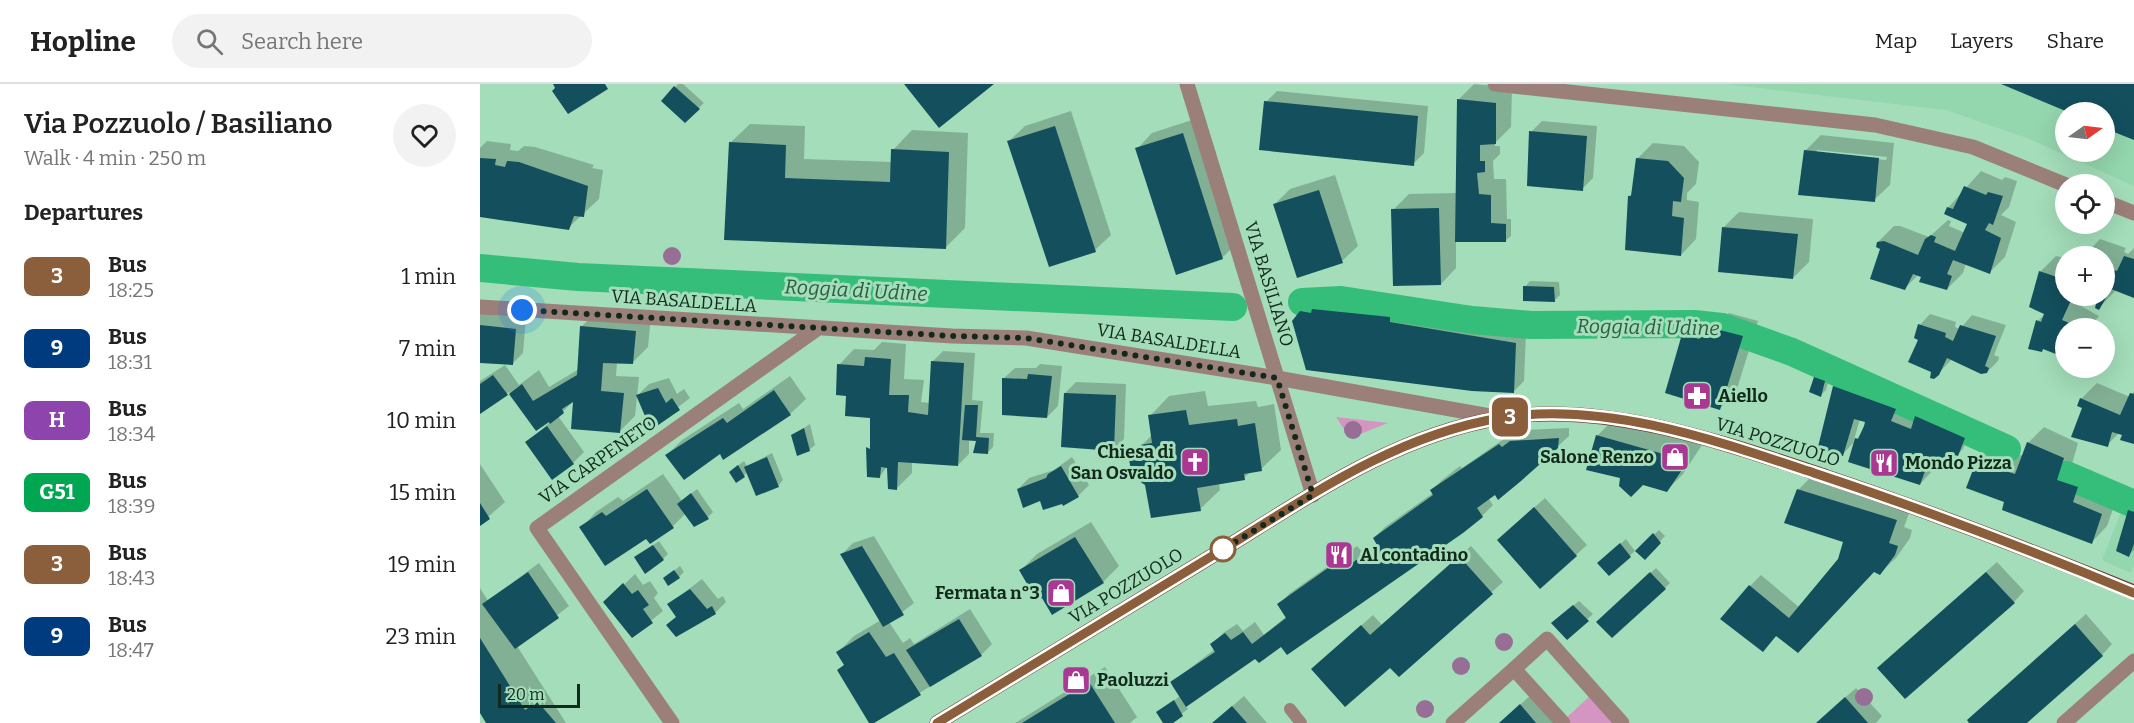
<!DOCTYPE html>
<html lang="en">
<head>
<meta charset="utf-8">
<style>
  body { margin:0; font-family:Bitter,serif; background:#f2f2f2; color:#222; height:100vh; display:flex; flex-direction:column; font-size:22px; white-space:nowrap }
  * { box-sizing:border-box; margin:0 }
  p { font-size:20px; color:#767676 }
  .icon { flex:none; width:33px; height:33px; fill:none; stroke:currentColor; stroke-width:2; stroke-linecap:round; stroke-linejoin:round }
  .map { position:relative; flex:1; overflow:hidden }
  .panel { display:flex; flex-direction:column; background:#fff; width:480px }
  .panel>* { flex:none }
  .badge { padding:0 12px; border-radius:9px; font-size:21px; line-height:39px }
  .needle { width:39px; rotate:76deg }
  .buttons { position:absolute; left:1575px; top:18px; display:grid; gap:12px }
  .buttons a { display:grid; place-items:center; width:60px; height:60px; border-radius:50%; background:#fff; box-shadow:0 6px 24px #0002; font-size:30px }
  .scale { position:absolute; left:18px; bottom:15px; width:82px; box-sizing:border-box; padding-left:6px; border:3px solid #12291b; border-top:0; font-size:16px; line-height:21px; white-space:nowrap; color:#12291b; -webkit-text-stroke:4px #a3ddb9; paint-order:stroke }
  .you { position:absolute; width:30px; height:30px; margin:-15px; border:4px solid #fff; border-radius:50%; background:#1a73e8; box-shadow:0 0 0 9px #1a73e833 }
  .map>.badge { position:absolute; translate:-50% -50%; box-shadow:0 0 0 3px #fff }
  h2 { padding:0 24px; font-size:22px; line-height:54px }
  .round { display:grid; place-items:center; flex:none; width:63px; height:63px; border-radius:32px; background:#f2f2f2 }
  .headline { display:flex; align-items:center; justify-content:space-between; height:102px; padding:0 24px }
  h1 { font-size:28px; font-weight:600; line-height:45px }
  ul { padding:0; list-style:none }
  li { display:flex; align-items:center; gap:18px; height:72px; padding:0 24px }
  li div { flex:1 }
  li b { display:block; font-size:22px }
  li em { font-style:normal }
  li .badge { min-width:66px; font-weight:700; text-align:center }
  header { display:flex; align-items:center; gap:36px; box-sizing:border-box; height:84px; padding:0 30px; background:#fff; border-bottom:2px solid #e0e0e0 }
  header strong { font-size:28px }
  nav { display:flex; gap:33px; margin-inline-start:auto; font-size:21px }
  .search { width:420px; height:54px; background:#f2f2f2; display:flex; align-items:center; gap:15px; box-sizing:border-box; padding:0 21px; border-radius:33px; color:#767676; font-size:22px }
  main { display:flex; flex:1; min-height:0 }
  .map>svg:first-child { display:block }
  .built { fill:#94d6ad; fill-rule:evenodd }
  .green { fill:#d495c3 }
  .shadow { fill:#0003; fill-rule:evenodd }
  .lines { fill:none; stroke-linecap:round; stroke-linejoin:round }
  .canal { stroke:#34be7a; stroke-width:28 }
  .building { fill:#134f5d }
  .service { stroke:#9b8079; stroke-width:12 }
  .minor { stroke:#9b8079; stroke-width:15 }
  .tertiary { stroke:#9b8079; stroke-width:15 }
  .primary { stroke:#6e4134; stroke-width:15 }
  .tree { fill:#976f96 }
  .line-casing { stroke:#fff; stroke-width:14 }
  .line { stroke:#8b5e3c; stroke-width:9 }
  .walk { stroke:#12291b; stroke-width:6; stroke-dasharray:0 10.8 }
  .stop-dot { fill:#fff; stroke:#8b5e3c; stroke-width:3 }
  .labels { text-anchor:middle; stroke-width:6; stroke-linejoin:round; paint-order:stroke }
  .street-label { font-size:18px; fill:#12291b; stroke:#a3ddb9 }
  .poi-label { font-size:18px; font-weight:bold; fill:#12291b; stroke:#a3ddb9; text-anchor:start }
  .water-label { font-size:20px; font-style:italic; fill:#2b5d41; stroke:#a3ddb9 }
</style>
</head>
<body>
<header>
<strong>Hopline</strong>
<div class="search"><svg class="icon" aria-label="search" viewBox="0 0 24 24"><circle cx="10" cy="10" r="6"/><path d="M15 15l6 6"/></svg>Search here</div>
<nav><a>Map</a><a>Layers</a><a>Share</a></nav>
</header>
<main>
<section class="panel">
<div class="headline"><div><h1>Via Pozzuolo / Basiliano</h1><p>Walk · 4 min · 250 m</p></div><a class="round"><svg class="icon" aria-label="heart" viewBox="0 0 24 24"><path d="M12 20l-8-8c-3-5 5-10 8-4 3-6 11-1 8 4z"/></svg></a></div>
<h2>Departures</h2>
<ul>
<li><span class="badge" style="background:#8b5e3c;color:#fff">3</span><div><b>Bus</b><p>18:25</p></div><em>1 min</em></li>
<li><span class="badge" style="background:#003b80;color:#fff">9</span><div><b>Bus</b><p>18:31</p></div><em>7 min</em></li>
<li><span class="badge" style="background:#8e44ad;color:#fff">H</span><div><b>Bus</b><p>18:34</p></div><em>10 min</em></li>
<li><span class="badge" style="background:#00a651;color:#fff">G51</span><div><b>Bus</b><p>18:39</p></div><em>15 min</em></li>
<li><span class="badge" style="background:#8b5e3c;color:#fff">3</span><div><b>Bus</b><p>18:43</p></div><em>19 min</em></li>
<li><span class="badge" style="background:#003b80;color:#fff">9</span><div><b>Bus</b><p>18:47</p></div><em>23 min</em></li>
</ul>
</section>
<div class="map">
<svg width="1654" height="639" viewBox="0 0 1654 639">
  <rect width="100%" height="100%" fill="#a3ddb9"/>
  <g class="built">
    <path d="M1246,0H1654V102L1547,54L1466,26ZM1586,28H1624V68H1586Z"/>
    <polygon points="1644,421 1654,425 1654,481 1651,489 1622,476"/>
  </g>
  <g class="green">
    <polygon points="856,333 908,339 870,354"/>
    <polygon points="1114,608 1142,639 1083,639 1082,638"/>
  </g>
  <g class="shadow">
    <polygon points="198,0 203,0 224,19 205,37 183,17"/>
    <polygon points="994,0 1032,4 1031,43 1015,59 1015,62 1020,62 1020,70 1013,77 1014,95 1026,95 1027,135 1031,135 1031,152 1025,157 976,156 976,184 961,200 913,126 929,110 977,109 979,15"/>
    <polygon points="797,7 948,22 944,69 933,80 786,18"/>
    <polygon points="591,27 631,151 615,166 529,57 545,42"/>
    <polygon points="718,34 758,158 743,173 697,189 657,65 672,49"/>
    <polygon points="1062,37 1117,42 1113,94 1102,105 1051,48"/>
    <polygon points="270,40 325,42 324,75 412,78 413,66 432,46 488,49 485,144 465,164 245,154 250,59"/>
    <path d="M1341,51L1414,59L1410,101L1394,116L1325,67ZM1337,66L1407,73L1406,76L1337,69Z"/>
    <polygon points="7,57 31,60 30,66 38,67 44,62 55,63 114,81 112,84 123,86 119,115 88,144 0,132 0,64"/>
    <polygon points="1173,59 1204,62 1219,78 1216,100 1207,109 1207,116 1219,118 1216,155 1201,171 1149,112 1153,109 1157,75"/>
    <polygon points="1501,87 1522,96 1525,93 1537,97 1529,123 1521,131 1536,138 1525,173 1509,189 1486,179 1483,189 1467,205 1439,190 1425,204 1398,158 1414,142 1420,142 1449,153 1468,136 1471,137 1469,142 1485,149 1489,140 1468,124"/>
    <polygon points="855,91 878,162 862,177 794,121 810,105"/>
    <polygon points="1259,128 1333,135 1329,178 1313,194 1244,143"/>
    <polygon points="1620,155 1646,164 1644,168 1648,170 1654,164 1654,211 1637,205 1619,224 1618,219 1602,212 1624,212 1624,172 1604,172"/>
    <polygon points="1576,172 1586,174 1586,212 1601,212 1597,220 1619,232 1609,244 1586,244 1561,267 1558,237 1566,229 1560,188"/>
    <polygon points="1050,197 1079,198 1080,211 1075,216 1045,203"/>
    <polygon points="844,215 920,223 920,227 1046,248 1044,297 1033,308 821,228 833,217 840,218"/>
    <polygon points="117,227 171,232 168,263 152,279 137,278 136,292 159,293 155,332 139,348 94,317 78,332 104,368 93,379 47,358 69,339 67,337 56,345 29,308 0,328 0,297 25,281 39,301 59,286 69,303 99,285 101,243"/>
    <polygon points="1249,229 1278,237 1256,308 1240,324 1203,251 1219,235 1236,240"/>
    <polygon points="0,230 46,234 43,269 32,280 0,277"/>
    <polygon points="1450,230 1476,238 1475,243 1480,245 1492,231 1526,241 1514,271 1519,273 1518,277 1507,288 1472,275 1458,290 1452,287 1440,255 1440,241"/>
    <polygon points="402,258 426,260 424,295 444,296 441,318 450,319 452,278 463,267 495,269 492,316 503,317 500,349 514,349 513,363 507,369 497,355 489,355 489,370 478,381 432,378 432,389 416,405 409,380 400,392 388,392 392,332 367,311 359,281 374,265 394,266"/>
    <polygon points="560,280 582,282 578,322 567,333 524,294 535,284 556,284"/>
    <polygon points="1341,289 1350,292 1346,306 1341,311 1336,294"/>
    <polygon points="310,292 326,315 310,330 244,374 240,368 187,371 202,356 259,319 263,325"/>
    <path d="M1365,292L1407,308L1412,303L1431,309L1426,321L1441,328L1452,317L1480,329L1476,343L1489,349L1483,365L1478,370L1474,369L1466,382L1458,378L1455,384L1440,400L1376,356L1362,371L1338,366L1354,302ZM1391,329L1382,349L1373,359L1380,335Z"/>
    <polygon points="189,294 197,310 204,305 210,314 172,343 158,311 169,300"/>
    <polygon points="596,298 646,300 644,355 634,366 585,309"/>
    <polygon points="1617,299 1650,313 1654,307 1654,359 1640,348 1627,361 1601,315"/>
    <polygon points="725,307 728,322 776,317 778,323 794,320 801,366 781,385 771,387 764,394 739,399 740,406 720,425 661,362 672,351 670,332 689,312"/>
    <polygon points="1133,336 1222,361 1203,390 1187,406 1142,393 1117,352"/>
    <polygon points="330,340 335,361 329,366 313,351"/>
    <polygon points="1564,343 1598,359 1592,380 1613,387 1608,403 1637,414 1627,442 1612,458 1526,417 1497,379 1513,363 1543,372 1548,359"/>
    <polygon points="1089,344 1089,352 1077,363 1008,414 1013,421 1002,432 802,561 776,573 705,621 708,625 690,639 685,639 678,628 700,612 692,598 735,565 732,560 743,549 757,540 763,547 775,538 784,551 807,532 799,520 810,509 877,462 884,470 898,460 894,454 905,443 953,409 952,406 962,396 980,382 982,384 1031,350 1033,354 1043,346"/>
    <polygon points="292,369 303,396 298,402 268,388 257,397 256,383 264,377 267,382"/>
    <polygon points="592,373 609,401 598,412 561,415 538,405 549,394 574,386"/>
    <polygon points="0,380 25,418 0,440"/>
    <polygon points="183,390 202,417 217,405 233,428 228,433 206,429 193,442 166,453 101,444 116,428 138,413 143,417"/>
    <polygon points="1334,390 1432,421 1424,443 1432,446 1430,454 1416,474 1400,489 1394,487 1297,551 1283,566 1270,502 1281,491 1320,524 1359,476 1365,457 1318,406"/>
    <polygon points="1065,414 1107,461 1096,471 1030,445"/>
    <polygon points="1654,422 1654,466 1649,471 1645,438"/>
    <polygon points="611,438 639,482 623,498 563,512 541,486 557,470"/>
    <polygon points="1179,446 1185,452 1165,474 1157,467"/>
    <polygon points="394,452 434,519 409,538 423,559 430,554 434,560 490,525 512,560 501,571 391,639 359,586 365,580 358,568 374,552 401,536 362,470 373,459"/>
    <polygon points="1146,455 1155,467 1129,490 1124,474"/>
    <polygon points="179,457 188,470 183,475 156,473"/>
    <polygon points="991,462 1023,498 919,591 910,582 844,575 893,531 902,541"/>
    <polygon points="1517,478 1544,507 1534,518 1410,573"/>
    <polygon points="59,479 89,522 37,562 86,639 8,639 0,626 0,504 8,517"/>
    <polygon points="200,482 204,488 199,493 185,494"/>
    <polygon points="1176,484 1190,499 1185,504 1118,538"/>
    <polygon points="155,490 163,501 170,497 178,509 174,514 183,527 152,552 125,519"/>
    <polygon points="222,495 238,515 243,512 246,518 235,529 197,532 189,520"/>
    <polygon points="1099,517 1113,530 1087,554 1078,534"/>
    <polygon points="1606,530 1632,560 1622,571 1545,639 1491,639 1499,626"/>
    <polygon points="625,583 657,633 650,639 535,639"/>
    <polygon points="1376,604 1402,632 1396,639 1336,639"/>
    <polygon points="1051,611 1077,639 1020,639"/>
    <polygon points="764,612 787,639 733,639"/>
  </g>
  <g class="lines">
    <g class="canal">
      <polyline points="0,184 98,193 753,223"/>
      <polyline points="822,218 861,216 992,236 1051,241 1214,240 1242,243 1312,268 1527,365"/>
      <polyline points="1586,391 1654,420"/>
    </g>
  </g>
  <g class="building">
    <polygon points="73,0 125,0 128,5 88,30 72,7 75,4"/>
    <polygon points="424,0 514,0 459,44"/>
    <polygon points="1521,0 1654,0 1654,56 1624,44 1624,28 1588,28"/>
    <polygon points="194,2 220,25 205,39 181,17"/>
    <polygon points="977,15 1016,19 1016,60 1000,61 1000,77 1005,77 1005,88 997,89 999,110 1011,111 1011,139 1026,140 1026,158 975,158"/>
    <polygon points="784,17 938,32 934,82 779,66"/>
    <polygon points="575,42 616,168 569,183 527,57"/>
    <polygon points="1049,47 1107,52 1103,107 1047,102"/>
    <polygon points="703,49 743,175 696,191 655,64"/>
    <polygon points="249,58 306,61 305,94 410,98 411,65 469,68 466,165 244,156"/>
    <polygon points="1324,66 1399,74 1395,118 1318,111"/>
    <polygon points="0,74 16,75 15,81 25,83 27,77 39,78 108,102 104,133 94,132 89,146 0,133"/>
    <polygon points="1156,74 1188,77 1204,94 1201,118 1193,117 1192,132 1204,134 1201,172 1145,166 1148,112 1151,112"/>
    <polygon points="1484,102 1506,111 1508,108 1523,112 1513,141 1509,139 1505,146 1521,154 1510,190 1473,176 1467,190 1472,192 1467,206 1439,198 1441,193 1433,190 1425,206 1390,195 1400,165 1396,163 1397,158 1404,157 1438,171 1445,155 1451,151 1456,153 1454,158 1475,167 1487,140 1464,130 1467,123 1473,125"/>
    <polygon points="839,106 863,179 817,194 793,120"/>
    <polygon points="959,124 961,201 913,202 911,125"/>
    <polygon points="1242,143 1318,150 1313,195 1238,188"/>
    <polygon points="1644,172 1654,175 1654,214 1631,205 1619,226 1615,224 1616,220 1599,212 1624,212 1624,177 1631,179 1629,184 1637,187"/>
    <polygon points="1559,187 1586,196 1586,212 1593,212 1582,236 1602,244 1586,244 1586,274 1563,265 1562,268 1548,265 1556,236 1561,238 1564,230 1549,223"/>
    <polygon points="1043,202 1074,203 1075,218 1043,217"/>
    <polygon points="832,225 910,233 910,238 1036,259 1034,309 992,307 826,286 812,237 820,227 831,229"/>
    <polygon points="1438,240 1466,249 1465,253 1473,257 1480,241 1516,252 1505,282 1509,284 1507,289 1501,290 1467,274 1459,291 1454,295 1450,294 1451,288 1428,278 1438,256 1434,254"/>
    <polygon points="0,241 36,245 33,281 0,279"/>
    <polygon points="100,242 156,247 153,280 123,279 121,307 144,309 140,349 91,345 93,318 82,325 84,329 70,340 69,338 56,347 29,310 42,300 53,317 97,291"/>
    <polygon points="1232,244 1263,252 1240,326 1185,309 1202,250 1219,255"/>
    <polygon points="385,273 411,275 409,311 429,311 428,328 448,331 451,277 484,279 478,382 418,378 417,406 408,405 407,384 401,383 400,394 387,393 386,363 390,365 390,334 365,332 366,312 356,311 357,280 384,282"/>
    <polygon points="548,290 572,292 567,334 522,331 522,294 547,295"/>
    <polygon points="13,291 28,311 0,330 0,300"/>
    <polygon points="1334,293 1345,297 1341,313 1329,308"/>
    <polygon points="1353,302 1416,325 1411,337 1431,345 1435,332 1485,354 1478,372 1471,370 1466,384 1449,376 1440,401 1368,378 1375,354 1378,355 1384,342 1385,338 1374,335 1363,372 1337,367"/>
    <polygon points="178,304 186,319 192,314 200,326 171,346 156,311"/>
    <polygon points="294,306 311,331 243,376 240,370 204,396 185,371 243,334 247,339"/>
    <polygon points="584,309 636,311 634,367 581,363"/>
    <polygon points="1650,309 1654,310 1654,360 1640,356 1642,351 1632,348 1628,363 1591,353 1602,324 1597,322 1600,314 1640,331"/>
    <polygon points="485,321 498,321 496,353 509,354 508,370 493,369 496,357 482,356"/>
    <polygon points="706,326 709,341 757,335 758,342 775,339 782,387 764,390 765,396 717,404 721,427 671,434 665,401 652,392 649,375 660,361 672,359 668,331"/>
    <polygon points="67,342 94,380 72,396 45,358"/>
    <polygon points="324,344 330,367 317,372 311,351"/>
    <polygon points="1116,351 1208,377 1187,408 1163,401 1151,413 1139,402 1140,394 1106,386"/>
    <polygon points="1079,354 1078,364 1041,397 1018,416 1015,411 997,424 1003,433 983,449 807,571 801,563 779,579 775,575 706,623 690,598 735,568 730,560 745,549 751,556 763,548 772,560 806,534 797,520 865,472 872,479 885,470 897,461 893,454 953,411 950,406 1019,360 1022,363 1030,357"/>
    <polygon points="1547,358 1584,374 1577,396 1598,403 1593,418 1622,430 1612,460 1522,426 1524,418 1486,404 1496,378 1535,390"/>
    <polygon points="287,373 299,403 276,412 264,383"/>
    <polygon points="258,381 265,393 256,399 249,388"/>
    <polygon points="581,382 599,413 583,422 582,420 563,426 560,417 543,424 537,405 566,394 568,390"/>
    <polygon points="167,405 194,444 170,460 166,455 125,482 99,443 122,428 126,432"/>
    <polygon points="1317,405 1417,436 1409,459 1418,462 1415,471 1400,491 1394,488 1318,569 1296,552 1283,568 1240,535 1269,501 1309,534 1358,475 1363,458 1304,439"/>
    <polygon points="211,409 229,435 214,443 197,420"/>
    <polygon points="0,419 10,435 0,442"/>
    <polygon points="1054,423 1097,472 1060,505 1017,456"/>
    <polygon points="1648,426 1654,428 1654,460 1649,473 1636,467"/>
    <polygon points="1173,449 1181,459 1165,476 1155,467"/>
    <polygon points="595,453 624,499 572,531 562,514 557,517 539,486"/>
    <polygon points="1140,459 1151,473 1129,492 1117,479"/>
    <polygon points="173,461 184,476 165,490 154,473"/>
    <polygon points="382,462 424,531 403,543 360,470"/>
    <polygon points="979,472 1013,510 919,593 910,584 865,623 831,585 881,541 890,551"/>
    <polygon points="194,486 200,494 188,502 183,494"/>
    <polygon points="48,488 79,534 35,565 2,520"/>
    <polygon points="1170,488 1186,505 1132,554 1116,538"/>
    <polygon points="1506,488 1535,519 1425,615 1397,584"/>
    <polygon points="143,499 152,510 158,506 169,521 163,525 173,539 152,554 123,518"/>
    <polygon points="210,505 227,525 232,522 236,530 196,553 186,541 196,533 187,520"/>
    <polygon points="1093,521 1109,537 1087,556 1071,539"/>
    <polygon points="479,535 502,572 450,603 426,566"/>
    <polygon points="1595,540 1623,572 1547,639 1489,639 1487,636"/>
    <polygon points="389,548 406,573 414,569 441,611 394,639 389,639 357,586 364,581 356,568"/>
    <polygon points="0,554 45,626 58,618 76,639 6,639 0,629"/>
    <polygon points="609,598 635,639 542,639 568,623"/>
    <polygon points="1365,613 1388,639 1336,639"/>
    <polygon points="694,616 703,632 693,639 683,639 676,628"/>
    <polygon points="1040,620 1056,639 1019,639"/>
    <polygon points="752,622 767,639 732,639"/>
  </g>
  <g class="lines">
    <polyline class="service" points="810,625 821,639"/>
    <g class="minor">
      <polyline points="1015,0 1395,41 1493,63 1586,101"/>
      <polyline points="1624,117 1654,129"/>
      <polyline points="192,639 57,444 337,245"/>
      <polyline points="973,639 1034,585"/>
      <polyline points="1083,639 1034,585 1067,555 1142,639"/>
      <polyline points="1584,639 1654,577"/>
    </g>
    <g class="tertiary">
      <polyline points="707,0 833,411"/>
      <polyline points="0,223 472,252 546,254 797,294 1021,334"/>
    </g>
    <path class="primary" d="M457,639C549,583 641,528 732,472C824,416 912,352 1020,334C1125,316 1248,360 1347,393C1451,428 1552,467 1654,508"/>
  </g>
  <g class="tree">
    <circle cx="192" cy="172" r="9"/>
    <circle cx="873" cy="346" r="9"/>
    <circle cx="1024" cy="558" r="9"/>
    <circle cx="981" cy="582" r="9"/>
    <circle cx="1384" cy="613" r="9"/>
    <circle cx="945" cy="625" r="9"/>
  </g>
  <g class="lines">
    <g class="line-casing">
      <path id="line" d="M457,639C549,583 641,528 732,472C824,416 912,352 1020,334C1123,316 1238,357 1334,389C1443,425 1548,465 1654,509"/>
    </g>
    <use href="#line" class="line"/>
    <polyline class="walk" points="42,226 472,252 546,254 797,294 833,411 737,469 743,465"/>
  </g>
  <defs>
    <g id="pharmacy-square" transform="scale(1.5)"><rect x="-9" y="-9" width="18" height="18" rx="4" fill="#aa3893" stroke="#a3ddb9"/><path d="M-2-6h4v4h4v4h-4v4h-4v-4h-4v-4h4Z" fill="#fff"/></g>
    <g id="shop-square" transform="scale(1.5)"><rect x="-9" y="-9" width="18" height="18" rx="4" fill="#aa3893" stroke="#a3ddb9"/><path d="M-5-2.5h2.3a2.7 3.5 0 0 1 5.4 0H5L5.5 6h-11ZM-1.5-2.5h3a1.5 2.3 0 0 0-3 0Z" fill="#fff"/></g>
    <g id="church-square" transform="scale(1.5)"><rect x="-9" y="-9" width="18" height="18" rx="4" fill="#aa3893" stroke="#a3ddb9"/><path d="M-1.2-6h2.4v3.5h3.3v2.4h-3.3V6h-2.4V-.1h-3.3v-2.4h3.3Z" fill="#fff"/></g>
    <g id="restaurant-square" transform="scale(1.5)"><rect x="-9" y="-9" width="18" height="18" rx="4" fill="#aa3893" stroke="#a3ddb9"/><path d="M-5-6h1v4h1v-4h1v4h1v-4h1v5L-1.5 .5V6h-2V.5L-5-1ZM5-6V6H3V1.5H1.5Q1.5-4 5-6Z" fill="#fff"/></g>
  </defs>
  <g fill-rule="evenodd">
    <use href="#pharmacy-square" x="1217" y="312"/>
    <use href="#shop-square" x="1195" y="373"/>
    <use href="#church-square" x="715" y="378"/>
    <use href="#restaurant-square" x="1404" y="379"/>
    <use href="#restaurant-square" x="859" y="471"/>
    <use href="#shop-square" x="581" y="509"/>
    <use href="#shop-square" x="596" y="596"/>
  </g>
  <circle class="stop-dot" cx="743" cy="465" r="12"/>
  <g class="labels">
    <g class="street-label">
      <text transform="translate(789 200) rotate(73)" y="6">VIA BASILIANO</text>
      <text transform="translate(204 217) rotate(4)" y="6">VIA BASALDELLA</text>
      <text transform="translate(689 257) rotate(9)" y="6">VIA BASALDELLA</text>
      <text transform="translate(1298 358) rotate(17)" y="6">VIA POZZUOLO</text>
      <text transform="translate(118 376) rotate(-35)" y="6">VIA CARPENETO</text>
      <text transform="translate(646 502) rotate(-31)" y="6">VIA POZZUOLO</text>
    </g>
    <g class="poi-label">
      <text x="1238" y="318">Aiello</text>
      <text x="694" y="374" text-anchor="end">Chiesa di<tspan x="694" dy="21">San Osvaldo</tspan></text>
      <text x="1174" y="379" text-anchor="end">Salone Renzo</text>
      <text x="1425" y="385">Mondo Pizza</text>
      <text x="880" y="477">Al contadino</text>
      <text x="560" y="515" text-anchor="end">Fermata n°3</text>
      <text x="617" y="602">Paoluzzi</text>
    </g>
    <g class="water-label">
      <text transform="translate(376 206) rotate(3)" y="7">Roggia di Udine</text>
      <text transform="translate(1168 243) rotate(1)" y="7">Roggia di Udine</text>
    </g>
  </g>
</svg>
<div class="buttons">
<a><svg class="needle" viewBox="-14 -14 28 28"><path d="M0-13l5 13h-10z" fill="#e53935"/><path d="M0 13l5-13h-10z" fill="#767676"/></svg></a>
<a><svg class="icon" aria-label="locate" viewBox="0 0 24 24"><circle cx="12" cy="12" r="6"/><path d="M12 2v4M12 18v4M2 12h4M18 12h4"/></svg></a>
<a>+</a>
<a>−</a>
</div>
<div class="scale">20 m</div>
<div class="you" style="left:42px;top:226px"></div>
<b class="badge" style="left:1030px;top:333px;background:#8b5e3c;color:#fff">3</b>
</div>
</main>
</body>
</html>
